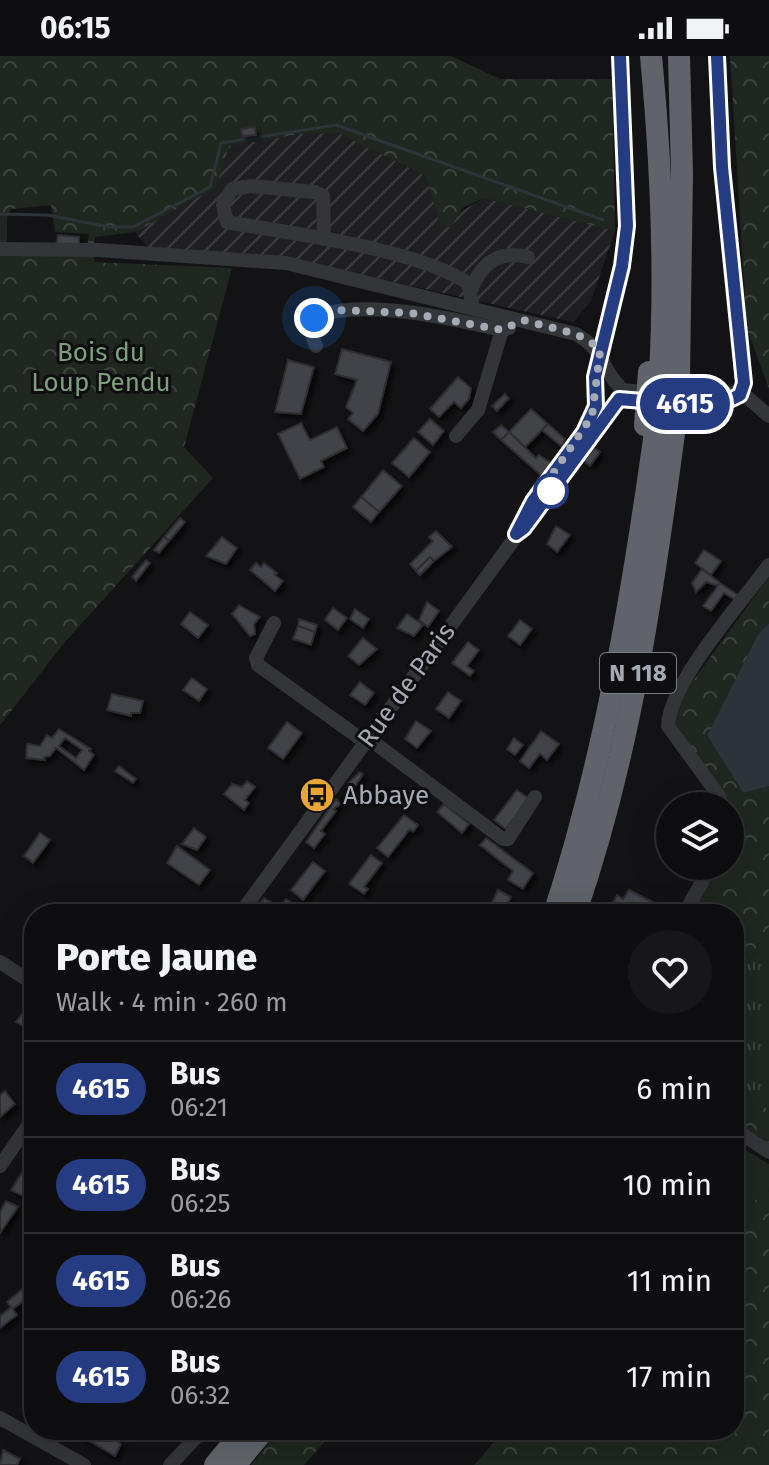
<!DOCTYPE html>
<html lang="en">
<head>
<meta charset="utf-8">
<style>
  body { margin:0; font-family:"Fira Sans",sans-serif; background:#171719; color:#f1f3f6; height:100vh; display:flex; flex-direction:column; font-size:30px; white-space:nowrap }
  * { box-sizing:border-box; margin:0 }
  p { font-size:26px; color:#9b9c9f }
  .icon { flex:none; width:44px; height:44px; fill:none; stroke:currentColor; stroke-width:2; stroke-linecap:round; stroke-linejoin:round }
  .map { position:relative; flex:1; overflow:hidden }
  .sheet { position:absolute; left:24px; top:848px; width:720px; height:536px; display:flex; flex-direction:column; background:#0e0e10; border-radius:32px; box-shadow:0 8px 32px #0002,0 0 0 2px #2e2e30 }
  .sheet>* { flex:none }
  .badge { padding:0 16px; border-radius:26px; font-size:28px; line-height:52px }
  .fabs { position:absolute; left:656px; top:736px; display:grid; gap:16px }
  .fabs a { display:grid; place-items:center; width:88px; height:88px; border-radius:50%; background:#0e0e10; box-shadow:0 8px 32px #0002,0 0 0 2px #2e2e30; font-size:40px }
  .you { position:absolute; width:40px; height:40px; margin:-20px; border:6px solid #fff; border-radius:50%; background:#1a73e8; box-shadow:0 0 0 12px #1a73e833 }
  .map>.badge { position:absolute; translate:-50% -50%; box-shadow:0 0 0 4px #fff }
  .round { display:grid; place-items:center; flex:none; width:84px; height:84px; border-radius:42px; background:#171719 }
  .summary { display:flex; align-items:center; justify-content:space-between; height:136px; padding:0 32px }
  h1 { font-size:38px; font-weight:800; line-height:60px }
  ul { padding:0; list-style:none }
  li { display:flex; align-items:center; gap:24px; height:96px; padding:0 32px; border-top:2px solid #2e2e30 }
  li div { flex:1 }
  li b { display:block; font-size:30px }
  li em { font-style:normal }
  li .badge { min-width:88px; font-weight:700; text-align:center }
  .status { display:flex; justify-content:space-between; align-items:center; height:56px; padding:0 40px; background:#0e0e10; direction:ltr }
  .status svg { height:22px; fill:currentColor }
  .map>svg:first-child { display:block }
  .industrial { fill:url(#industrial-furrows) }
  .grass { fill:url(#grass-tufts) }
  .forest { fill:url(#forest-crowns); fill-rule:evenodd }
  .green { fill:#1f2720 }
  .water { fill:#2c343a }
  .lines { fill:none; stroke-linecap:round; stroke-linejoin:round }
  .stream { stroke:#2c343a; stroke-width:3 }
  .building { fill:#424348; stroke:#2d2d31; stroke-width:2; fill-rule:evenodd; filter:url(#shadow) }
  .minor { stroke:#343539; stroke-width:14 }
  .highway { stroke:#60646a; stroke-width:22 }
  .highway-bridge { stroke:#60646a; stroke-width:22 }
  .line-casing { stroke:#fff; stroke-width:18 }
  .line { stroke:#253b82; stroke-width:12 }
  .walk { stroke:#a5abb4; stroke-width:8; stroke-dasharray:0 14.4 }
  .stop-dot { fill:#fff; stroke:#253b82; stroke-width:4 }
  .labels { text-anchor:middle; stroke-width:6; stroke-linejoin:round; paint-order:stroke }
  .shield { fill:#0e0e10; stroke:#787c83; stroke-width:2 }
  .shield-label { font-size:24px; font-weight:bold; fill:#a5abb4 }
  .park-label { font-size:26px; fill:#7d9f7d; stroke:#0e0e10 }
  .street-label { font-size:26px; fill:#a5abb4; stroke:#0e0e10 }
  .poi-label { font-size:26px; fill:#a5abb4; stroke:#0e0e10; text-anchor:start }
</style>
</head>
<body>
<div class="status"><b>06:15</b><svg viewBox="0 0 49 12"><path d="M0 12V9h3v3zM5 12V6h3v6zM10 12V3h3v9zM15 12V0h3v12zM26 1h20v11H26zM47 4h2v5h-2z"/></svg></div>
<div class="map">
<svg width="769" height="1409" viewBox="0 0 769 1409">
  <defs>
    <pattern id="industrial-furrows" width="10" height="10" patternUnits="userSpaceOnUse" patternTransform="scale(2)"><rect width="10" height="10" fill="#1f1f22"/><path d="M-1 1l2-2M0 10L10 0M9 11l2-2" fill="none" stroke="#3d3d40"/></pattern>
    <pattern id="grass-tufts" width="24" height="20" patternUnits="userSpaceOnUse" patternTransform="scale(2)"><rect width="24" height="20" fill="#1f2720"/><path d="M3 7l-1-3M5 7V3M7 7l1-3M15 17l-1-3M17 17v-4M19 17l1-3" fill="none" stroke="#3d443e"/></pattern>
    <pattern id="forest-crowns" width="20" height="18" patternUnits="userSpaceOnUse" patternTransform="scale(2)"><rect width="20" height="18" fill="#1f2720"/><path d="M2 6a3 3 0 1 1 6 0M12 15a3 3 0 1 1 6 0" fill="none" stroke="#3d443e"/></pattern>
    <filter id="shadow"><feDropShadow dx="4" dy="4" stdDeviation="2" flood-color="#0009"/></filter>
  </defs>
  <rect width="100%" height="100%" fill="#131315"/>
  <polygon class="industrial" points="338,77 426,120 440,168 484,142 615,175 591,245 573,266 292,203 147,191 135,176 216,131 229,90 300,78"/>
  <polygon class="grass" points="760,885 769,889 769,1055 734,1023 734,934"/>
  <g class="forest">
    <path d="M0,0H451L500,23H612L615,175L484,142L462,152L451,172L440,168L426,120L338,77L300,78L229,90L216,131L135,176L95,181L94,206L232,212L184,391L213,422L65,586L0,669ZM51,149L55,176L89,178L87,192L7,188V162L11,153Z"/>
    <polygon points="730,0 769,0 769,333 747,273"/>
    <polygon points="769,521 769,567 758,580 707,679 743,737 769,730 769,889 759,886 734,934 734,858 689,858 707,810 730,810 730,750 673,669 673,652"/>
    <polygon points="734,1023 769,1055 769,1088 734,1066"/>
    <polygon points="769,1134 769,1409 474,1409 505,1374 734,1374 734,1160"/>
    <polygon points="279,1374 335,1374 304,1409 251,1409"/>
  </g>
  <polygon class="green" points="734,1087 769,1108 769,1134 734,1160"/>
  <polygon class="water" points="769,567 769,730 743,737 707,679 758,579"/>
  <g class="lines">
    <polyline class="stream" points="0,158 47,159 109,171 133,171 210,131 221,87 336,69 603,164"/>
  </g>
  <g class="building">
    <polygon points="255,71 256,79 242,80 241,73"/>
    <polygon points="58,179 79,181 79,191 56,189"/>
    <polygon points="342,293 391,306 378,358 363,375 348,363 353,357 346,351 357,324 335,318"/>
    <polygon points="288,304 314,311 301,358 275,356"/>
    <polygon points="458,321 471,332 469,343 461,352 454,346 439,361 430,353"/>
    <polygon points="505,338 509,342 497,355 492,350"/>
    <polygon points="531,353 548,368 525,391 509,376"/>
    <polygon points="430,363 444,375 433,389 418,376"/>
    <polygon points="301,367 310,384 337,371 347,392 321,405 324,411 300,423 278,378"/>
    <polygon points="548,368 565,383 562,391 542,374"/>
    <polygon points="501,369 509,376 501,384 493,376"/>
    <polygon points="509,376 536,402 539,399 551,407 556,406 544,422 501,384"/>
    <polygon points="414,382 430,396 409,421 392,407"/>
    <polygon points="594,392 600,396 590,410 584,405"/>
    <polygon points="383,414 402,430 379,456 361,441"/>
    <polygon points="361,441 379,456 371,466 353,451"/>
    <polygon points="180,462 185,466 169,485 164,481"/>
    <polygon points="556,470 570,479 557,496 547,488"/>
    <polygon points="436,475 452,491 434,505 430,501 416,515 410,508 433,485 429,481"/>
    <polygon points="164,481 169,485 159,497 154,494"/>
    <polygon points="222,481 237,492 226,508 206,500"/>
    <polygon points="704,494 721,505 711,519 695,507"/>
    <polygon points="430,501 434,505 420,519 416,515"/>
    <polygon points="146,504 150,507 136,525 132,521"/>
    <polygon points="256,507 261,511 264,507 277,517 275,519 283,525 275,535 250,514"/>
    <polygon points="702,513 720,527 718,530 706,526 696,536 692,527"/>
    <polygon points="720,527 738,539 735,544 724,537 711,555 703,550"/>
    <polygon points="427,546 439,555 428,571 419,564"/>
    <polygon points="239,549 260,561 254,568 255,578 250,580 232,558"/>
    <polygon points="333,552 347,562 338,574 325,564"/>
    <polygon points="355,553 369,563 363,572 350,563"/>
    <polygon points="190,556 208,569 198,582 181,568"/>
    <polygon points="407,558 423,569 414,580 397,572"/>
    <polygon points="299,563 317,569 315,576 298,570"/>
    <polygon points="520,564 532,573 520,589 508,580"/>
    <polygon points="298,570 315,576 311,589 293,583"/>
    <polygon points="363,582 377,593 359,609 348,600"/>
    <polygon points="468,586 479,594 467,610 474,615 470,620 452,607"/>
    <polygon points="192,622 207,633 199,645 183,634"/>
    <polygon points="360,626 374,637 365,649 350,639"/>
    <polygon points="448,636 461,645 449,662 436,653"/>
    <polygon points="112,638 143,645 140,657 131,657 131,660 107,654"/>
    <polygon points="416,665 431,675 417,692 405,683"/>
    <polygon points="287,666 302,677 283,703 268,692"/>
    <path d="M59,673L91,693L89,695L94,699L84,714L56,692L50,700L44,701L45,704L26,702L27,688L40,690L47,679L52,682ZM65,682L82,694L76,702L59,690Z"/>
    <polygon points="541,675 559,688 547,704 540,698 529,712 520,705"/>
    <polygon points="514,682 523,689 515,699 507,693"/>
    <polygon points="119,710 136,723 133,727 115,715"/>
    <polygon points="360,716 363,718 354,733 348,727"/>
    <polygon points="247,725 255,731 245,744 249,747 244,754 224,738 232,728 242,731"/>
    <polygon points="517,734 528,742 506,773 494,764"/>
    <polygon points="336,743 341,748 333,753 336,755 321,775 325,778 314,792 306,786"/>
    <polygon points="444,748 469,768 462,777 437,756"/>
    <polygon points="404,759 418,769 413,776 410,773 388,801 377,792"/>
    <polygon points="194,772 206,781 197,794 182,788"/>
    <polygon points="40,777 50,784 33,807 24,800"/>
    <polygon points="486,782 533,817 523,833 508,824 513,815 480,789"/>
    <polygon points="177,790 210,814 199,829 167,807"/>
    <polygon points="371,799 382,807 364,831 368,833 364,838 349,828"/>
    <polygon points="313,806 325,815 303,844 291,834"/>
    <polygon points="498,834 511,841 502,858 479,858 486,847 491,849"/>
    <polygon points="629,834 668,854 666,858 624,858 611,851 617,839 623,843"/>
    <polygon points="264,842 272,847 264,858 252,858"/>
    <polygon points="286,843 298,851 292,858 275,858"/>
    <polygon points="25,954 34,960 34,976 16,966"/>
    <polygon points="5,1035 15,1048 0,1061 0,1039"/>
    <polygon points="34,1098 34,1120 23,1140 11,1134"/>
    <polygon points="6,1145 18,1151 0,1177 0,1156"/>
    <polygon points="25,1231 31,1239 13,1253 17,1259 0,1272 0,1260 11,1251 7,1246"/>
    <polygon points="71,1374 100,1374 121,1388 115,1400"/>
    <polygon points="3,1394 20,1403 17,1409 0,1409"/>
  </g>
  <g class="lines">
    <g class="minor">
      <polyline points="717,0 722,111 744,327 740,339"/>
      <path d="M324,183L323,140L315,136L251,130L232,133L223,149L227,166C293,178 414,192 468,227L473,252"/>
      <path d="M0,193L99,194L286,207L576,278C607,296 599,312 623,334"/>
      <path d="M472,232C482,206 501,194 528,201"/>
      <path d="M316,290L311,276L314,262C358,241 455,263 502,274"/>
      <polyline points="623,334 699,342 734,337 747,341 769,360"/>
      <polyline points="696,349 727,353"/>
      <polyline points="583,378 596,350 595,321 622,210 627,170 620,0"/>
      <polyline points="456,380 478,354 502,274 509,272"/>
      <polyline points="274,567 256,602 258,609 365,686"/>
      <polyline points="368,682 503,783 508,783 535,741"/>
      <path d="M720,750L719,740L668,670C669,627 742,546 769,509"/>
      <polyline points="240,858 623,334"/>
      <polyline points="684,858 702,826 705,810"/>
      <polyline points="0,906 34,928"/>
      <polyline points="734,1073 769,1096"/>
      <polyline points="0,1110 34,1061"/>
      <polyline points="0,1362 84,1409"/>
      <polyline points="170,1409 203,1374"/>
    </g>
    <g class="highway">
      <path d="M651,0C661,106 666,211 660,317"/>
      <polyline points="679,0 682,117 679,318"/>
      <path d="M554,858C606,698 633,535 656,369"/>
      <path d="M575,858C630,700 653,536 675,370"/>
      <polyline points="215,1409 244,1374"/>
      <polyline points="235,1409 264,1374"/>
    </g>
    <g class="highway-bridge">
      <polyline points="645,369 649,316"/>
      <polyline points="675,370 679,318"/>
    </g>
  </g>
  <g class="lines">
    <g class="line-casing">
      <polyline id="line" points="620,0 627,170 622,210 595,321 596,350 584,376 533,445 516,478 524,472 619,343 715,351 740,339 744,327 722,111 717,0"/>
    </g>
    <use href="#line" class="line"/>
    <polyline class="walk" points="314,262 338,254 410,257 502,274 523,264 576,278 597,290 600,296 592,360 548,425 551,435"/>
  </g>
  <defs>
    <g id="bus-disc" transform="scale(1.8)"><circle r="9.5" fill="#e9a536" stroke="#0e0e10"/><path d="M-5-6H5V4H4V6H2V4H-2V6H-4V4H-5ZM-3.5-4V0h7V-4ZM-3.5 1.2v1.5H-2V1.2ZM2 1.2v1.5H3.5V1.2Z" fill="#111"/></g>
  </defs>
  <g fill-rule="evenodd">
    <use href="#bus-disc" x="317" y="739"/>
  </g>
  <circle class="stop-dot" cx="551" cy="435" r="16"/>
  <g class="labels">
    <rect class="shield" x="600" y="597" width="76" height="40" rx="6"/>
    <g class="shield-label">
      <text x="638" y="625">N 118</text>
    </g>
    <g class="park-label">
      <text x="101" y="305">Bois du<tspan x="101" dy="30">Loup Pendu</tspan></text>
    </g>
    <g class="street-label">
      <text transform="translate(406 629) rotate(-54)" y="9">Rue de Paris</text>
    </g>
    <g class="poi-label">
      <text x="343" y="748">Abbaye</text>
    </g>
  </g>
</svg>
<div class="fabs">
<a><svg class="icon" aria-label="layers" viewBox="0 0 24 24"><path d="M12 4l9 5-9 5-9-5zM3 14l9 5 9-5"/></svg></a>
</div>
<div class="you" style="left:314px;top:262px"></div>
<b class="badge" style="left:685px;top:348px;background:#253b82;color:#fff">4615</b>
<section class="sheet">
<div class="summary"><div><h1>Porte Jaune</h1><p>Walk · 4 min · 260 m</p></div><a class="round"><svg class="icon" aria-label="heart" viewBox="0 0 24 24"><path d="M12 20l-8-8c-3-5 5-10 8-4 3-6 11-1 8 4z"/></svg></a></div>
<ul>
<li><span class="badge" style="background:#253b82;color:#fff">4615</span><div><b>Bus</b><p>06:21</p></div><em>6 min</em></li>
<li><span class="badge" style="background:#253b82;color:#fff">4615</span><div><b>Bus</b><p>06:25</p></div><em>10 min</em></li>
<li><span class="badge" style="background:#253b82;color:#fff">4615</span><div><b>Bus</b><p>06:26</p></div><em>11 min</em></li>
<li><span class="badge" style="background:#253b82;color:#fff">4615</span><div><b>Bus</b><p>06:32</p></div><em>17 min</em></li>
</ul>
</section>
</div>
</body>
</html>
